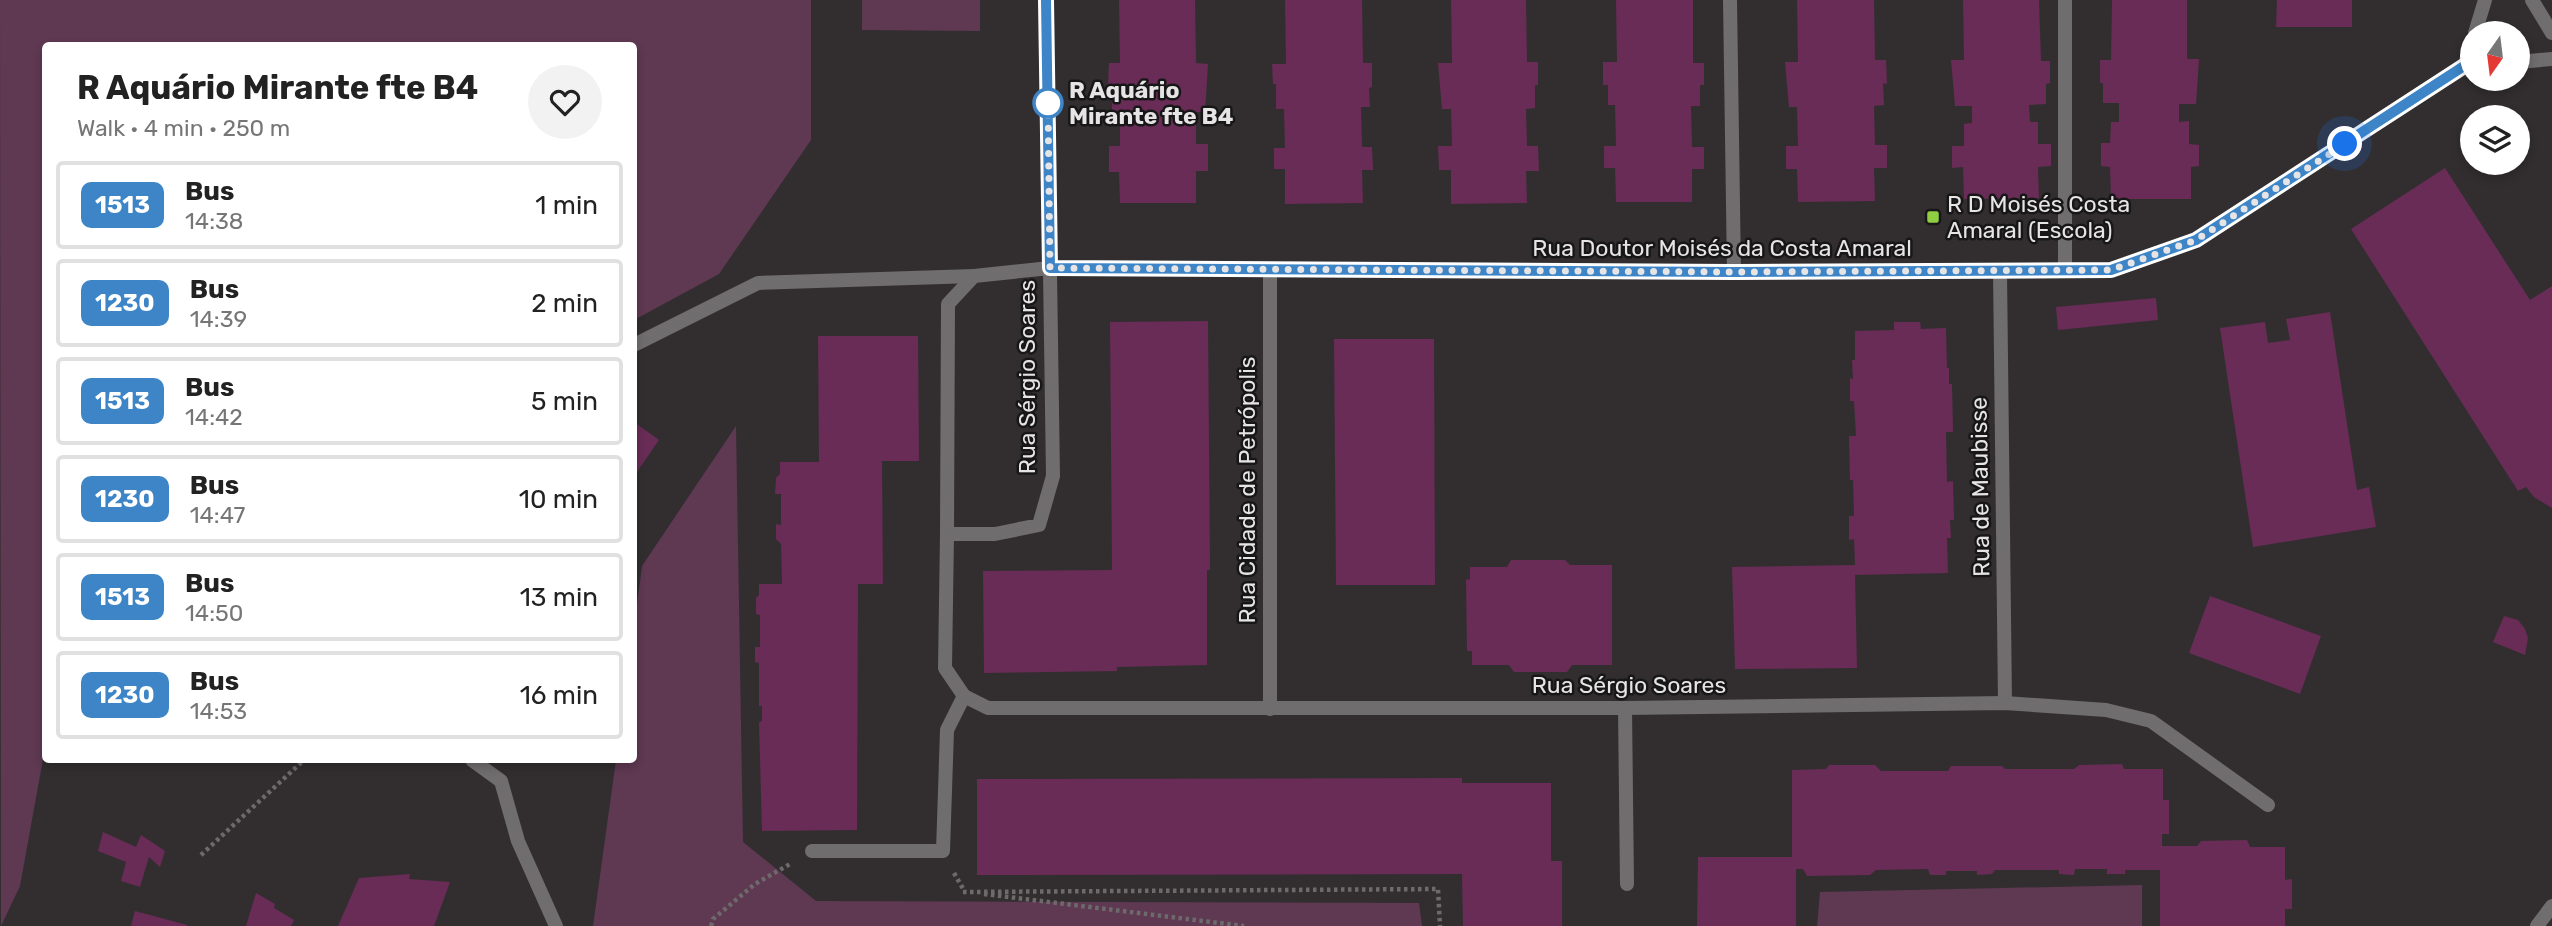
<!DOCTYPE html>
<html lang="en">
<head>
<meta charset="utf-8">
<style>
  body { margin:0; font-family:Rubik,sans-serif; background:#f2f2f2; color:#222; height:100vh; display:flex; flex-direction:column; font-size:26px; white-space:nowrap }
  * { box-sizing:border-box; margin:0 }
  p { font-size:23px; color:#767676 }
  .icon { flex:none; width:38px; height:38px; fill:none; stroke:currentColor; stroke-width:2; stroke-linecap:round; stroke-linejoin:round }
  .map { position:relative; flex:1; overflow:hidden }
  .sheet { position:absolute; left:42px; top:42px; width:595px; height:721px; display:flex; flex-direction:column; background:#fff; border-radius:7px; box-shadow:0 4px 10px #0003 }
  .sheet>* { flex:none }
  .badge { padding:0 14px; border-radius:10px; font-size:24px; line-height:46px }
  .needle { width:46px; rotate:194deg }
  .fabs { position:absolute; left:2460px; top:21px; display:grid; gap:14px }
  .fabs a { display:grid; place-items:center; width:70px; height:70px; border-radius:50%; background:#fff; box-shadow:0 4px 10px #0003; font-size:35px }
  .you { position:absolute; width:35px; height:35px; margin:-18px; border:5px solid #fff; border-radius:50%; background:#1a73e8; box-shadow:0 0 0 10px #1a73e833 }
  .map>.badge { position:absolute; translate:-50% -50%; box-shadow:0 0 0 4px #fff }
  .round { display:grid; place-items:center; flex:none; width:74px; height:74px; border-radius:37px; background:#f2f2f2 }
  .summary { display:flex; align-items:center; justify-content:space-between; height:119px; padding:0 35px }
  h1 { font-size:33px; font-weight:700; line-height:52px }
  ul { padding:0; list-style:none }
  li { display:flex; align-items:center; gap:21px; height:88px; margin:0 14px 10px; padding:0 21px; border:4px solid #e0e0e0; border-radius:7px }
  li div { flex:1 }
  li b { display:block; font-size:26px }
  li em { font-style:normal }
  li .badge { min-width:77px; font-weight:700; text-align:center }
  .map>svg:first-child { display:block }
  .green { fill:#5f3852 }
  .building { fill:#682c56 }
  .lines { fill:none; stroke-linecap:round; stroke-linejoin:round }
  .path { stroke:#6d6a6c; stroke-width:4.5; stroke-dasharray:3.5 3.5; stroke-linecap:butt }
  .pedestrian { stroke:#6f6d6e; stroke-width:14 }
  .minor { stroke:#6f6d6e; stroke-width:14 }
  .line-casing { stroke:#fff; stroke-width:16 }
  .line { stroke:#3d85c6; stroke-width:10 }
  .walk { stroke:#e6e4e5; stroke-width:7; stroke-dasharray:0 12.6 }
  .stop-dot { fill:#fff; stroke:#3d85c6; stroke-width:3.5 }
  .poi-dot { fill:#8fcd42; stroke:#181718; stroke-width:2.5 }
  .labels { text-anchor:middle; stroke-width:5; stroke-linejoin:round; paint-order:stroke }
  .stop-label { font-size:23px; font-weight:bold; fill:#e6e4e5; stroke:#181718; text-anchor:start }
  .poi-label { font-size:23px; fill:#e6e4e5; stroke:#181718; text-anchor:start }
  .street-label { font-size:23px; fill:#e6e4e5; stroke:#181718 }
</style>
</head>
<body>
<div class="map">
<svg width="2552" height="926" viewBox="0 0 2552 926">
  <rect width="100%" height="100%" fill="#322e30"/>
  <g class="green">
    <polygon points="0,0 811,0 811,140 719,274 634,320 634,46 46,46 45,748 20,886 1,926"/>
    <polygon points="862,0 980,0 980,31 862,30"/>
    <polygon points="736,426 743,842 816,901 1419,903 1422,926 593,926 616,760 634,760 634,628 642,566"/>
    <polygon points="2142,885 2142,926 1817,926 1820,892"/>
  </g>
  <g class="building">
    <polygon points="1119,0 1195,0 1196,63 1208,64 1205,112 1196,112 1196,144 1208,144 1208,171 1196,171 1196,203 1120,203 1119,172 1109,172 1109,146 1120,146 1120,111 1112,112 1112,86 1108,86 1109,63 1120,63"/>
    <polygon points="1285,0 1362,0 1363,63 1372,63 1372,87 1369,88 1370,107 1361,107 1362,147 1372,147 1373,170 1362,170 1363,203 1285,204 1285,169 1274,169 1274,148 1285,148 1284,109 1276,109 1276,84 1273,84 1272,64 1286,64"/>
    <polygon points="1451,0 1526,0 1527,62 1538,62 1538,85 1535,85 1535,108 1526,109 1527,146 1538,146 1539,171 1526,171 1527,203 1451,204 1451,170 1439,170 1438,146 1452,146 1451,109 1442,109 1438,63 1452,63"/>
    <polygon points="1616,0 1693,0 1693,63 1704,63 1704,85 1700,85 1700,106 1691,106 1692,147 1704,147 1704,169 1692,169 1692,202 1616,202 1615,168 1604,168 1604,146 1616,146 1615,105 1608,105 1608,85 1603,85 1603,62 1617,62"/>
    <polygon points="1797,0 1874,0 1875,60 1886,60 1887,84 1883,83 1884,105 1874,106 1875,145 1887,145 1887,168 1874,168 1875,201 1798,202 1797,169 1786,169 1786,146 1798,146 1797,107 1789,107 1785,62 1798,62"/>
    <polygon points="1963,0 2039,0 2041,61 2050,61 2050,83 2046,84 2046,104 2029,105 2030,122 2038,122 2038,144 2051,144 2051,166 2038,167 2039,198 1964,199 1963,167 1952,168 1952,146 1964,146 1964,124 1972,123 1972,106 1955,106 1951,60 1964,60"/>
    <polygon points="2112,0 2187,0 2187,59 2199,59 2196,104 2179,104 2179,122 2189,121 2189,144 2199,145 2199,166 2191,167 2191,199 2111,199 2110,167 2101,166 2101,143 2110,143 2111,122 2119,122 2119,103 2103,103 2103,83 2100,83 2100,60 2111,60"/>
    <polygon points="2277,0 2352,0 2352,27 2276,27"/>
    <polygon points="2445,168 2530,300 2552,286 2552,508 2534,497 2526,487 2518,491 2351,229"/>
    <polygon points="2156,298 2158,320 2058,330 2056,307"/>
    <polygon points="2330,312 2357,490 2369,487 2376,527 2253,547 2220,328 2265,322 2268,343 2290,340 2286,319"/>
    <polygon points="1208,321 1210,570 1207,570 1207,665 1117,667 1117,671 984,673 983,571 1112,570 1110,322"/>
    <polygon points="1894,322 1920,322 1921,329 1946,328 1947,368 1949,368 1949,384 1952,384 1953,432 1946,432 1947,482 1953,481 1954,520 1950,520 1951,538 1947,538 1948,573 1855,575 1857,668 1735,669 1732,567 1855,565 1854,539 1849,540 1849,516 1854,516 1853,480 1850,480 1849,436 1856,436 1854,401 1850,401 1850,378 1853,379 1852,360 1855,360 1855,331 1894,330"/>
    <polygon points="818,336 918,336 919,461 882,461 883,584 858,584 857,830 762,831 759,722 762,721 762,706 759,706 759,663 755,662 755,647 760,647 760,615 756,614 756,598 759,595 759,584 782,584 781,544 776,539 776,524 781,525 781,494 775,494 776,478 780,474 780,462 819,462"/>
    <polygon points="1334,339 1434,339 1435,585 1336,585"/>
    <polygon points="634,422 659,440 634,476"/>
    <polygon points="1511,560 1565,560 1570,565 1612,565 1612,665 1572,665 1567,672 1514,672 1509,665 1472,665 1472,651 1467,651 1466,579 1470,580 1470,567 1507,567"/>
    <polygon points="2210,596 2321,636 2300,694 2189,653"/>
    <polygon points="2504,616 2518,620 2525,629 2528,638 2525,655 2493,642"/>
    <polygon points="2122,764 2124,769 2163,769 2163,800 2169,800 2169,834 2162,834 2162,846 2197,846 2201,841 2247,840 2250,847 2285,847 2285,880 2292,879 2292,909 2285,909 2285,926 2160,926 2160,870 2125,870 2125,874 2107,874 2107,869 2075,869 2074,875 2059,874 2059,870 1995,870 1992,874 1977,875 1977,871 1946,871 1946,875 1930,875 1928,869 1876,870 1870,875 1807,876 1803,869 1796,869 1796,926 1697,926 1698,857 1792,857 1792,770 1826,769 1829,765 1875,765 1881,771 1948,771 1951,766 2002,766 2005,769 2074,769 2079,765"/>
    <polygon points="1462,778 1462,783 1551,783 1551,861 1562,861 1562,926 1463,926 1462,874 977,875 977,779"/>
    <polygon points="103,832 136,847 141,835 165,851 160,867 149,857 140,887 121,881 126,862 98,851"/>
    <polygon points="410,874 409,879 450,882 434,926 338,926 359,878"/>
    <polygon points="256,893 275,904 274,908 294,920 291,926 246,926"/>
    <polygon points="135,911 187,925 187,926 131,926"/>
  </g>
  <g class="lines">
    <g class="path">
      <polyline points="201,855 304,760"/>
      <polyline points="954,873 965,892"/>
      <polyline points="963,892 1438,889 1440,926"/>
      <polyline points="984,894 1244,926"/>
      <polyline points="711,926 713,919 755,884 790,864"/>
    </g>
    <polyline class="pedestrian" points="2065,270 2065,0"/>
    <g class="minor">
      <polyline points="1046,0 1053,476 1039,525 995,534 947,534 948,304 974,276 1050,268 1734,272 2111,270 2196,240 2464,66 2473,66"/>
      <polyline points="1730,0 1734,272"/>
      <polyline points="2532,0 2552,33"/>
      <polyline points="2475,33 2485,0"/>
      <polyline points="2518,62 2552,59"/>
      <polyline points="2464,66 2473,40"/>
      <polyline points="2000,271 2005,703"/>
      <polyline points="634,345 758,283 974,276"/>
      <polyline points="964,696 988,708 1625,708 2005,703 2106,710 2151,721 2268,805"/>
      <polyline points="1625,708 1627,884"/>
      <polyline points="1270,709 1270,271"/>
      <polyline points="472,760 501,781 518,841 556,926"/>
      <polyline points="812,851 943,851 947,730 964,696 945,668 947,534"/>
      <polyline points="2537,926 2552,906"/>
    </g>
  </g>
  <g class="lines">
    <g class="line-casing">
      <polyline id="line" points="1046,0 1050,268 1734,272 2111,270 2196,240 2464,66 2473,66"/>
    </g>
    <use href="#line" class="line"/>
    <polyline class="walk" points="1048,103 1050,268 1734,272 2111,270 2196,240 2345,144"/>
  </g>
  <circle class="stop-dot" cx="1048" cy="103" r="14"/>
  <rect class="poi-dot" x="1926" y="210" width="14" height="14" rx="3.5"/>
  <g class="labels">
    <g class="stop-label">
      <text x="1069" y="98">R Aquário<tspan x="1069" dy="26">Mirante fte B4</tspan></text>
    </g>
    <g class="poi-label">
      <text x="1947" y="212">R D Moisés Costa<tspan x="1947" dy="26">Amaral (Escola)</tspan></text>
    </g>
    <g class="street-label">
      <text x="1722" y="256">Rua Doutor Moisés da Costa Amaral</text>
      <text transform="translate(1027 377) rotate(-90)" y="8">Rua Sérgio Soares</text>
      <text transform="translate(1980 487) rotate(-91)" y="8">Rua de Maubisse</text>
      <text transform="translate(1247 490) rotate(-90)" y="8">Rua Cidade de Petrópolis</text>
      <text x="1629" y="693">Rua Sérgio Soares</text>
    </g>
  </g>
</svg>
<div class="fabs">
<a><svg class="needle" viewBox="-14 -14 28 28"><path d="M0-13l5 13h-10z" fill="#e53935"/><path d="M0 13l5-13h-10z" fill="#767676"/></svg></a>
<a><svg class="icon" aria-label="layers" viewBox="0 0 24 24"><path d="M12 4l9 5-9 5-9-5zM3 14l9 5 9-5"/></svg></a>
</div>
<div class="you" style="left:2345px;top:144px"></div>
<section class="sheet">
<div class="summary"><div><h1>R Aquário Mirante fte B4</h1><p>Walk · 4 min · 250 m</p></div><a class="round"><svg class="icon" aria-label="heart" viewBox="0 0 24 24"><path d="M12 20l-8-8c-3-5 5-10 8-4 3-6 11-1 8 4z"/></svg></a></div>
<ul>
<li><span class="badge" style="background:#3d85c6;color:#fff">1513</span><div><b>Bus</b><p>14:38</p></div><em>1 min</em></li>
<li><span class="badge" style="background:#3d85c6;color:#fff">1230</span><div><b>Bus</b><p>14:39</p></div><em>2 min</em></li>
<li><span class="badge" style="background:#3d85c6;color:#fff">1513</span><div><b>Bus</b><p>14:42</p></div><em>5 min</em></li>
<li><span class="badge" style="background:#3d85c6;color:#fff">1230</span><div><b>Bus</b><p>14:47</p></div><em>10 min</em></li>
<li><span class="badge" style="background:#3d85c6;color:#fff">1513</span><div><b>Bus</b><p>14:50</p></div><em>13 min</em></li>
<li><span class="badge" style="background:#3d85c6;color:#fff">1230</span><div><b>Bus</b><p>14:53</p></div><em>16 min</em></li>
</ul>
</section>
</div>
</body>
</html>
